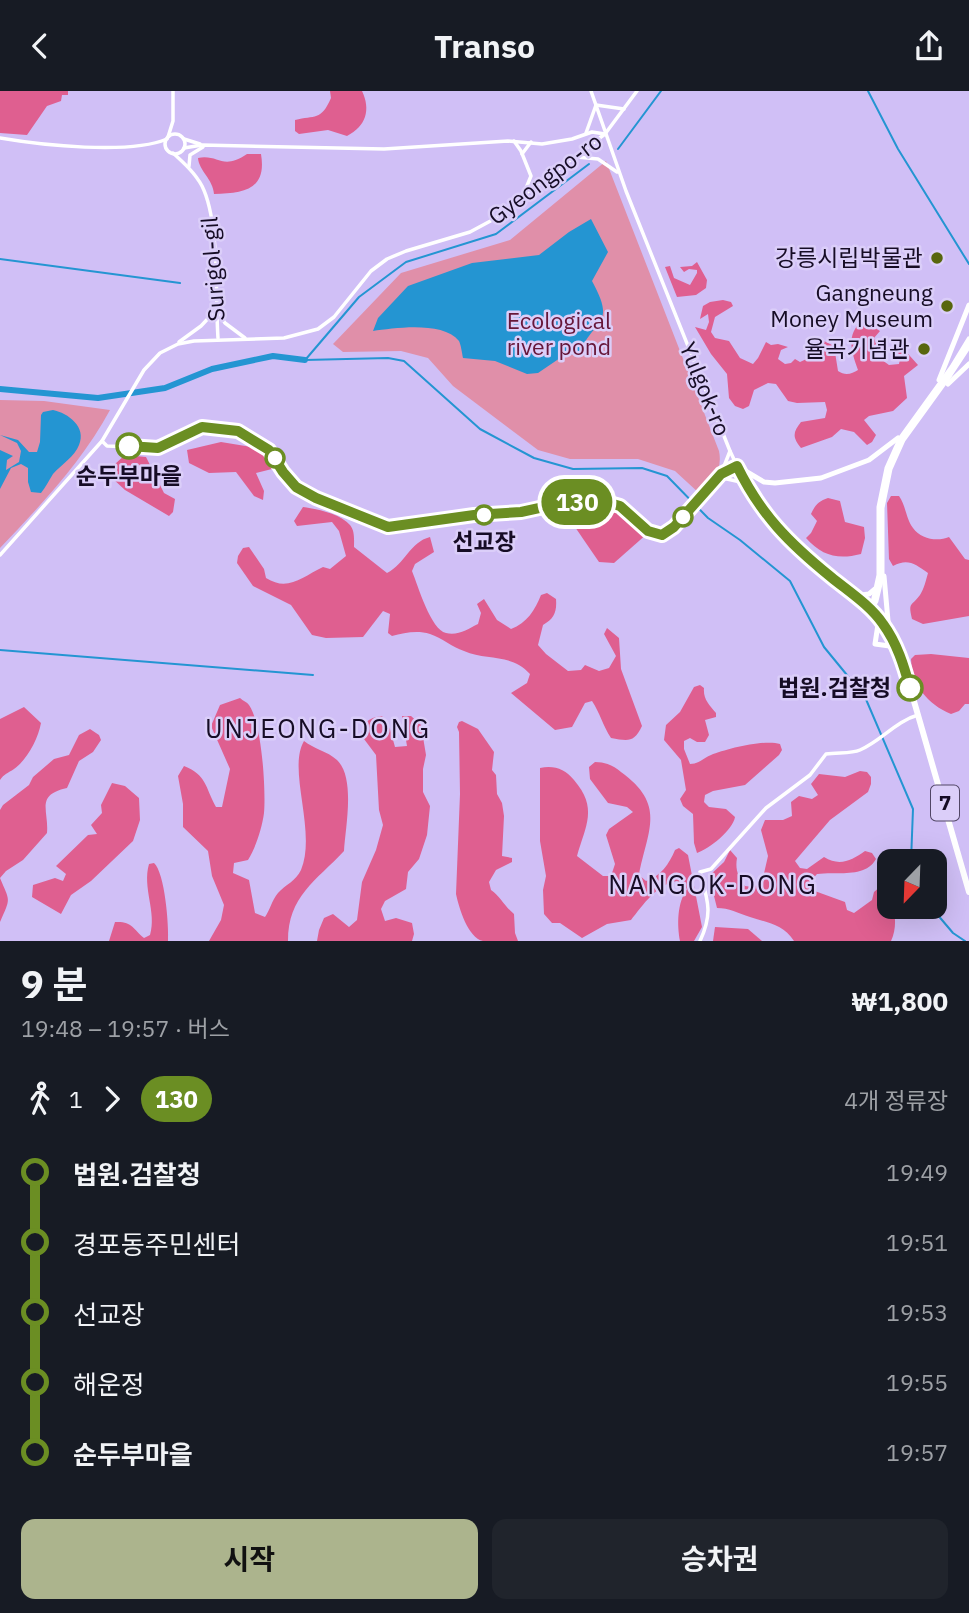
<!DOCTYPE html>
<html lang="ko">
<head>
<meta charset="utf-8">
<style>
  body { margin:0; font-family:"IBM Plex Sans","Noto Sans KR",sans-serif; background:#20242c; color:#f1f3f6; height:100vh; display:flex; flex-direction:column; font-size:26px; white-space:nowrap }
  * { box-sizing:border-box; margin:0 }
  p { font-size:23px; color:#9ea1a6 }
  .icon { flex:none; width:38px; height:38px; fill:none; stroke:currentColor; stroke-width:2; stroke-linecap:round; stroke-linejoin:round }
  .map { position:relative; height:850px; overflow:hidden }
  .panel { display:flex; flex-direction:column; background:#171b24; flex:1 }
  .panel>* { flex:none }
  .badge { padding:0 14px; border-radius:23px; font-size:24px; line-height:46px }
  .needle { width:46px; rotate:203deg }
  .buttons { position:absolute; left:877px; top:758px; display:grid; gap:14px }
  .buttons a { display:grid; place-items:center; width:70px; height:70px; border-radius:14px; background:#171b24; box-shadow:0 7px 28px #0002; font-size:35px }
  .map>.badge { position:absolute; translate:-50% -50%; box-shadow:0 0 0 4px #fff }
  .legs { display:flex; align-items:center; gap:10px; height:77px; padding:0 21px; font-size:23px }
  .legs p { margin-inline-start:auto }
  .head { display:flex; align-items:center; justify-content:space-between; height:119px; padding:0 21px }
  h1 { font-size:38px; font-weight:700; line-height:52px }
  .cta { display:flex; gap:14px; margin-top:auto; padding:14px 21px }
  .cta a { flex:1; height:80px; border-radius:14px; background:#acb48d; color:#111; font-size:28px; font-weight:700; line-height:80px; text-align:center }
  .cta a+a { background:#20242c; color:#f1f3f6 }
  ul { padding:0 21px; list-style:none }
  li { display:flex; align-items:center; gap:24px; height:70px; font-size:26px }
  li i { display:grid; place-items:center; width:10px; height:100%; margin:0 9px; background:currentColor }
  li i::after { content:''; width:18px; height:18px; margin:-9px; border:5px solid; border-radius:50%; background:#171b24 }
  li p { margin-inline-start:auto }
  li:first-child i { background:linear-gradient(#0000 50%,currentColor 0) }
  li:last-child i { background:linear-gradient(currentColor 50%,#0000 0) }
  header { display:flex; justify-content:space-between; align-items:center; height:91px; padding:0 21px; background:#171b24; font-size:32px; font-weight:700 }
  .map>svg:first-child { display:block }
  .green { fill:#e08fa9 }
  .forest { fill:#df5f90 }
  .water { fill:#2495d2 }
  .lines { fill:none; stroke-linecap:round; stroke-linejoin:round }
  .stream { stroke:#2495d2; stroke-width:2 }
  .river { stroke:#2495d2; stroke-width:6 }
  .minor { stroke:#fff; stroke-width:3.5 }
  .major { stroke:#fff; stroke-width:5 }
  .highway { stroke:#fff; stroke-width:6 }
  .line-1-casing { stroke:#fff; stroke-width:16 }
  .line-1 { stroke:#6b8e23; stroke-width:10 }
  .poi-dot { fill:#58660d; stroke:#dbcef9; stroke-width:2.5 }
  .stop-1-dot { fill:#fff; stroke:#6b8e23; stroke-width:3.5 }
  .labels { text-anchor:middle; stroke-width:5; stroke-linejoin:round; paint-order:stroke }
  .shield { fill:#dbcef9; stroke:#514665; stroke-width:2 }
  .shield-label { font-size:21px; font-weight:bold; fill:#160c25 }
  .street-label { font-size:23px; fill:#160c25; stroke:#dbcef9 }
  .poi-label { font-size:23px; fill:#160c25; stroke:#dbcef9; text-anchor:end }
  .park-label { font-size:23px; fill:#661639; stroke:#dbcef9 }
  .stop-label { font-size:23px; font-weight:bold; fill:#160c25; stroke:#dbcef9 }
  .quarter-label { font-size:26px; letter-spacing:2px; fill:#160c25; stroke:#dbcef9 }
</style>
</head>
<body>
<header><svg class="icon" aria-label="back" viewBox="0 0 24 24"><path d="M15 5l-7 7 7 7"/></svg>Transo<svg class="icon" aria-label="share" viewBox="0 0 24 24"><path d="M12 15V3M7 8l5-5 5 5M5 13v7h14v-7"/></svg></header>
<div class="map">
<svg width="969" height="850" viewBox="0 0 969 850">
  <rect width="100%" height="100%" fill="#d0bff6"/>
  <g class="green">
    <path d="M606,70L719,360C723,380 712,389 700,403L675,380L638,368H570L538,359L453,295L428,267L401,260L343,261L333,253L401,182L510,149Z"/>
    <path d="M0,309L44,310L110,319C82,371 40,415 0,457Z"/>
  </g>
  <g class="forest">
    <polygon points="0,0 68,0 68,4 62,4 61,10 47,15 27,44 0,42"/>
    <path d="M330,0H362C371,19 366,35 347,45L328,39L299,43L295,40V29C315,24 321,30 331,7Z"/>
    <path d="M247,63H261C267,99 244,102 214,103C213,88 199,80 198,67C219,63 222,80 247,63Z"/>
    <polygon points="697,171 707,189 706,197 696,204 677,206 665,176 670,175 674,187 690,194 697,182 697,179 689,178 684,181 680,176 692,175"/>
    <path d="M723,209L731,211L733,215L715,226L711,241L715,247L729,250L740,267L753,273L758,267L766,251L771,254L778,253L788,256L781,259L778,268L785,273L791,272L795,268L800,271L813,265L812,250L818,247L834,255L838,280C845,285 852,283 858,279C851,259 846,245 862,229L880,240L874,247L882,269L889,274L899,273L900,268L897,257L901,255L918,274L904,285L907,307L893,320L869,325L864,329L876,344L872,351L867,354L854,341L841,338L832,346L801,357C792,346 793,341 801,331L825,327L827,319L825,311L797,312L788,310L776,293L768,292L754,299L749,315L743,318L735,315L729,307L727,283L711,263L695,236L706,239L709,231L708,223L700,228L703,215L710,211Z"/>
    <polygon points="221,351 269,359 272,378 256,382 264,400 263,409 254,405 236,381 209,382 189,372 187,359"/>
    <polygon points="125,364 146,366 164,402 175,408 173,421 169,425 125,399 112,387 115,373"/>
    <path d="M891,405H899C906,415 906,428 913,437C921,448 937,451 949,446L965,468L969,469V525L923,533L912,528C908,511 911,516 920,504C924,498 926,489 928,482C915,473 908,467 893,475L889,468L887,412Z"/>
    <path d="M828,407L840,410L845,431L864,436L865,447L861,463C838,469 822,465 806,447L811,442L817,430L811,423C815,414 819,410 828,407Z"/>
    <polygon points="603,411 623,421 648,442 614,472 599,471 564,420 567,413"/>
    <path d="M303,416C317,418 341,423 350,434C355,440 354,449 354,456L387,482C405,473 410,451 430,446L434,461L415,473L412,480C418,495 431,539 446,542C458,545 468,538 478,533L481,522L477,513L484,508L497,529L511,538C527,532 535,519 541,504L547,502L556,508C557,521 554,528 543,534L538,554L546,563L568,580L581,579L585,574L599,580L609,577L616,565L604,543L607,537L619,547L621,578L642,635C634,652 628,650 611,647C603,635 600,622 592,610L585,612L572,636L555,639L511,602L527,592L530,583C511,562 487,570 464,560C452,556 442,547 430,543C417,539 404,542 392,545L388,542L390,523L383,520L363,546L326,547L312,544L291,514L253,495L237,472L238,465L243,457L249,456L264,478L266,487C288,501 302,486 323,476L330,478L346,465L339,440L332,431L297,435L294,430Z"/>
    <path d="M931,563L969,567V613H965L959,620L951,623C927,613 912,594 911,568L915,564Z"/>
    <path d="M700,594L704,597C703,608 709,614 716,622V626L705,629L709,644L705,651H697L690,647L684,650V658L690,673C699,673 703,667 711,664C726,658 765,648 780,653L782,659L779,664L745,694L713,700L705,704L704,711L709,716L726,718L735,726C733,739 709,758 697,762L694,752L693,723L683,715L680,708L686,699L681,669L664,649L666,634L680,621L694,596Z"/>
    <path d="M240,607C243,610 247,611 249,614C262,632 266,700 264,722C262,737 256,756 248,769L234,772L233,782L249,789L255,822L265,826C270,819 272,809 278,802C285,794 296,790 301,779C317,740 287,679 304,650C314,658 327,660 337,669C356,687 345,738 344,760C316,790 288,805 288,850H209L221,829L224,814L212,785L208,760L183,736V713L178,685L184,675C207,684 205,696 216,716H222L230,678L211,635L220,614Z"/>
    <path d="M24,616L41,632C38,648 27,669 14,678C8,682 4,683 0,689V628Z"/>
    <path d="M382,625L390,638L395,656L407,655L402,625H411L421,634L426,664L423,678V701L430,715L427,744L419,768L408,781L406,798L385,810L381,818L385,830L396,827L412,832L414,843L412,850H317L319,839L324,827L333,823L349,836L357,829L362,791L376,759L383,734L379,719L376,664L361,644C364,630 369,627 382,625Z"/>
    <path d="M462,630L478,638L494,661L492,679L496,684L497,703L502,712L504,725L502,765L512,767V771L496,779L489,791L491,799C501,806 504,815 514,823L515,842L518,850C507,850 494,850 483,850C468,847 459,817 456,803L460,703L459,641L457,636L459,631Z"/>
    <path d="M90,638L99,644L101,649L93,661L79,670L67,697C35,704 49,719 47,742L23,769L6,780L0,787C10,811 11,806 0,831V719L3,714L29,694L33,686L54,668L69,664L79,644Z"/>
    <path d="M595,671C608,671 615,676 625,684C666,716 647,741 639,784L646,790C661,785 669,773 675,759L679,757L688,764L702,836L694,850H680C677,834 677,812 687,798L677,790C657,793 643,814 631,829L607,833L582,847L560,832H552L544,823L543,799L546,785L540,750V677C554,674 565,678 574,689C598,717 586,734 577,765L603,785H611L615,773L606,744L609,738L633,721L627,716L608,712L590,688L589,676Z"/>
    <path d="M860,680L867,681L871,686V693L868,701L830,729L795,770L800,777L807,778L824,766C840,776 852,769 865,760L872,762L876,768C865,788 836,780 817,783L809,792L812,799L845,811L847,819L854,822L872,809L874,801L881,795C890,800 889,807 889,816H893C896,828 896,839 891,850H794C783,833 768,832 750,826C738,822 729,817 717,817L709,785L724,771L730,759L737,767C735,779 738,785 745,795L753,796L762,791L768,765L761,739L765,729H783L792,725L791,711L799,705L812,708L818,704L811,693L819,683L845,686Z"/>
    <polygon points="112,692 125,695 139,707 140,729 133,750 91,790 71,804 61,823 32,806 33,794 55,787 63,790 66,783 56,775 88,744 97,743 91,734 102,722 101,714"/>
    <path d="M154,772C165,782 169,835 168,850H109L115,831C132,830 133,838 144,847L150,844C157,821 142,797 149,773Z"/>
    <polygon points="715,836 748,838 762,850 713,850"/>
  </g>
  <g class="water">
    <path d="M591,128L608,161L592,190C616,234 596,226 579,262L563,265L538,282L527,283L495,270L463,267C462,262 461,254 459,250C443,230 395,237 373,240L378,227L408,195L472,172L539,164L569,141Z"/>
    <path d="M53,319C68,322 87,336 79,354C75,365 61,374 53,383C49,389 46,396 41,402L31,401L28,391V377L21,373L11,377L0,398V359L13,365L7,369L6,379L19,371L21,360L17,352L0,344L18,349L29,361H37L40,351L41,324L43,321Z"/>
  </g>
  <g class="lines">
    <g class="stream">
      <polyline points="868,0 898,58 969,173"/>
      <polyline points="618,58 661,0"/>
      <polyline points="0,168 180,192"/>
      <polyline points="306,268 359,206 406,171 496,143 589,73"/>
      <polyline points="305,269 388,267 404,270 480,338 534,367 573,378 642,377 667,385 708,427 740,449 790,490 824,556 865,606 913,718 911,770"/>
      <polyline points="0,559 313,584"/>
      <polyline points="931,816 953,842 965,850"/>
    </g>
    <polyline class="river" points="0,298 98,307 165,297 212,278 273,265 305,269"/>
    <g class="minor">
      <path d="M591,0L626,100L730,360C741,383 751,407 767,427C795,462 835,490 870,519"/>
      <polyline points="586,42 596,14 624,18"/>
      <circle cx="175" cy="53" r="10"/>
      <polyline points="168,46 173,30 173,0"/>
      <path d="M0,47C41,54 129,64 167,48"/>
      <polyline points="184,48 200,53"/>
      <polyline points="514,50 521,60 531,85 524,102"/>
      <polyline points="184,57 202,54 384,58 508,50 542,53 572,48 592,41 605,43"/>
      <path d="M173,62C184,72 195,82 202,95C220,131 215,205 218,247"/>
      <polyline points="522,63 531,51"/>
      <polyline points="577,66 598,68 617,81"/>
      <polyline points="189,75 190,64 203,56"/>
      <polyline points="179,251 201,235 216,219 225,232 245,247"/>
      <polyline points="102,350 107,355 158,357 202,336 238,340 269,359 283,381 296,396 316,407 388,436 474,424 521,421 567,411 605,411 620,415 647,441 661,444 674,436 721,383 737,375"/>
      <polyline points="721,383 730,360"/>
      <polyline points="718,386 745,392"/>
      <polyline points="0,464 102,350 144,279 160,262 178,253 194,250 284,247 318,238 334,226 371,180 387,168 406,160 470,141 496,127 521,106 605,43 637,0"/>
      <path d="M700,850C713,822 708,810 700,781L711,778L766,717L810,684L826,663C837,661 851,663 860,659C881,650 896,630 918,624"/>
    </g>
    <g class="major">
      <polyline points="969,248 952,276 900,348 887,377 879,416 879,484 872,516 876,510 882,485 882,417 890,378 903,349 950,284 969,255"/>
      <polyline points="939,289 969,214"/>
      <polyline points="948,293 969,273"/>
      <polyline points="737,375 764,391 775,392 821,387 869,369 898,347"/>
      <polyline points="884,485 889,541"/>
      <polyline points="854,505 869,503 875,498"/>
      <polyline points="872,516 870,519 888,540"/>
      <polyline points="879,527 875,553 897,556"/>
    </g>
    <polyline class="highway" points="890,543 905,579 969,801"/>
  </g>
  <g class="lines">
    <g class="line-1-casing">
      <path id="line-1" d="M129,355L158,357L202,336L238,340L269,359L283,381L296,396L316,407L388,436L474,424L521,421L567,411H606L620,415L648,440L662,444L674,436L721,383L737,375C761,424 789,452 831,486C848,500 870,514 883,533C897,552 904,575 910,597"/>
    </g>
    <use href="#line-1" class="line-1"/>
  </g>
  <g class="poi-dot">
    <circle cx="937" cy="167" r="7"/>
    <circle cx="947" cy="215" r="7"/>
    <circle cx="924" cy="258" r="7"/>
  </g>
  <g class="stop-1-dot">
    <circle cx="129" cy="355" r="12"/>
    <circle cx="275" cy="367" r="9"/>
    <circle cx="484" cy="424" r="9"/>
    <circle cx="683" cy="426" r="9"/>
    <circle cx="910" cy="597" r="12"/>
  </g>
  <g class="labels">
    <rect class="shield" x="931" y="694.5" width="28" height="35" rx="5"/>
    <g class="shield-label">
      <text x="945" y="719">7</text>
    </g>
    <g class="street-label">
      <text transform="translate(545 88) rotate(-37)" y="8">Gyeongpo-ro</text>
      <text transform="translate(213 178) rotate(-94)" y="8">Surigol-gil</text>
      <text transform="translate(705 298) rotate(68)" y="8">Yulgok-ro</text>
    </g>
    <g class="poi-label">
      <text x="923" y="175">강릉시립박물관</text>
      <text x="933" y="210">Gangneung<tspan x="933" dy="26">Money Museum</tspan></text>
      <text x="910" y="266">율곡기념관</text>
    </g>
    <g class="park-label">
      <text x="559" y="238">Ecological<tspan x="559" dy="26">river pond</tspan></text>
    </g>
    <g class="stop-label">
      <text x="129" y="393">순두부마을</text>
      <text x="484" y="459">선교장</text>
      <text x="891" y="605" text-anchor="end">법원.검찰청</text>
    </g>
    <g class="quarter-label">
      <text x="318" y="647">UNJEONG-DONG</text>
      <text x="713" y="803">NANGOK-DONG</text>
    </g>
  </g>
</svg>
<div class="buttons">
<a><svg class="needle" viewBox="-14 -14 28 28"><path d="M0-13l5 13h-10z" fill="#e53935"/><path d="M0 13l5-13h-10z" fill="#9ea1a6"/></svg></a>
</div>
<b class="badge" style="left:577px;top:411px;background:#6b8e23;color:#fff">130</b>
</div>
<section class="panel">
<div class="head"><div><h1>9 분</h1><p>19:48 – 19:57 · 버스</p></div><b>₩1,800</b></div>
<div class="legs"><svg class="icon" aria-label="walk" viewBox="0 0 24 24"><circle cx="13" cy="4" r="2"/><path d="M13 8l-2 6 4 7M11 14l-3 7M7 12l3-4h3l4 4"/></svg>1<svg class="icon" aria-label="forward" viewBox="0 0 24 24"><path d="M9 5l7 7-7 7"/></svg><b class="badge" style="background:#6b8e23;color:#fff">130</b><p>4개 정류장</p></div>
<ul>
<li><i style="color:#6b8e23"></i><b>법원.검찰청</b><p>19:49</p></li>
<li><i style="color:#6b8e23"></i><span>경포동주민센터</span><p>19:51</p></li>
<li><i style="color:#6b8e23"></i><span>선교장</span><p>19:53</p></li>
<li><i style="color:#6b8e23"></i><span>해운정</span><p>19:55</p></li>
<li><i style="color:#6b8e23"></i><b>순두부마을</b><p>19:57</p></li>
</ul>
<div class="cta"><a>시작</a><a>승차권</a></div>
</section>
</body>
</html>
